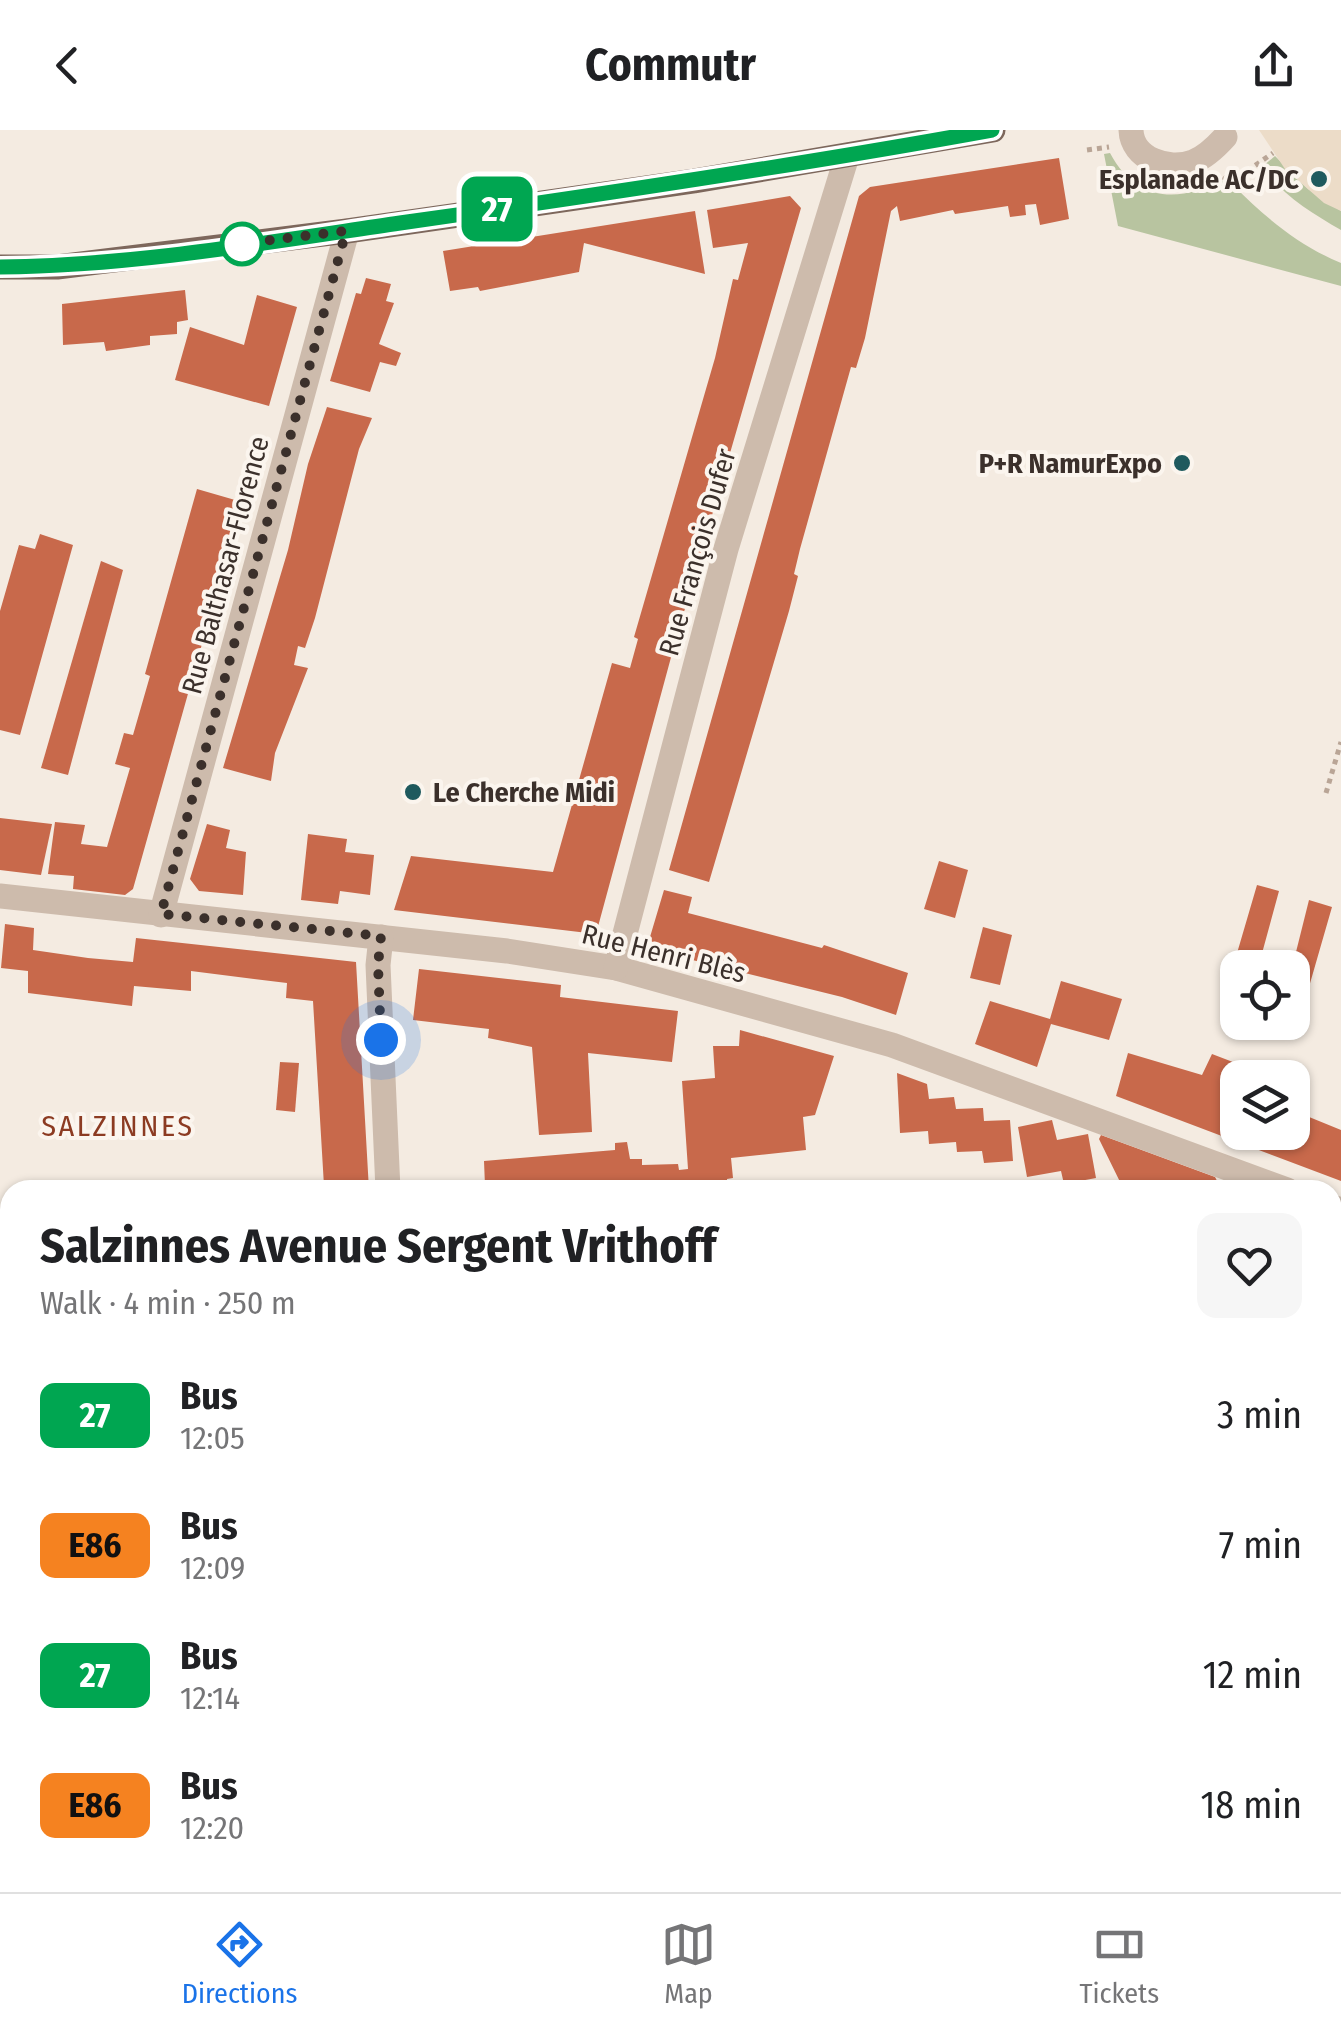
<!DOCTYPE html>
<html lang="en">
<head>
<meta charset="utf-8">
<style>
  body { margin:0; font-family:"Fira Sans Condensed",sans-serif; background:#f6f6f6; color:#202124; height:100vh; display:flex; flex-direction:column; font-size:38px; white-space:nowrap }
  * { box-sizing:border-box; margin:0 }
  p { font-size:32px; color:#757577 }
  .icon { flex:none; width:55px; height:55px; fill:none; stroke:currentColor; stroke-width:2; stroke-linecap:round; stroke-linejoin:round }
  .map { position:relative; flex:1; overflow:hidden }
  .panel { position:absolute; left:0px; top:1050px; width:1342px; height:712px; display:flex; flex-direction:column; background:#fff; border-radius:30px 30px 0 0; box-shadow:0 2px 8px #0004 }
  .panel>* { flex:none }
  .badge { padding:0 20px; border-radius:15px; font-size:35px; line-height:65px }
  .tools { position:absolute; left:1220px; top:820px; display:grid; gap:20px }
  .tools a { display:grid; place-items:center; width:90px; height:90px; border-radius:20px; background:#fff; box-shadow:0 2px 8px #0004; font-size:50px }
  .you { position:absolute; width:50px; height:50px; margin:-25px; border:8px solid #fff; border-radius:50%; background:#1a73e8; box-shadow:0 0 0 15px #1a73e833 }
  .map>.badge { position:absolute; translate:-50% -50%; box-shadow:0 0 0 5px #fff }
  .round { display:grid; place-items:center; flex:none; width:105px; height:105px; border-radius:20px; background:#f6f6f6 }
  .head { display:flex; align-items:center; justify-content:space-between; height:170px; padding:0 40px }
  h1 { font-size:48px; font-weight:700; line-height:75px }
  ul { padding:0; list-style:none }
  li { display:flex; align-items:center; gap:30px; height:130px; padding:0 40px }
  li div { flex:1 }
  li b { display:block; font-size:38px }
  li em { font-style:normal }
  li .badge { min-width:110px; font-weight:700; text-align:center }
  header { display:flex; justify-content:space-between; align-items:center; height:130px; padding:0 40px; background:#fff; font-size:45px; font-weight:700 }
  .tab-bar { display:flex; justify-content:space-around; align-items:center; height:140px; border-top:2px solid #e0e0e0; background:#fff; font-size:28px; color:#757577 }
  .tab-bar a { display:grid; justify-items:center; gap:5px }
  .tab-bar .selected { color:#1a73e8 }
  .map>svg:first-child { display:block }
  .green { fill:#b8c4a0 }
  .plaza { fill:#ecdcc8 }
  .building { fill:#c8694b }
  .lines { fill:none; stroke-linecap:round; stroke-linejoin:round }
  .path { stroke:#b9a596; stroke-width:5; stroke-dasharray:5 5; stroke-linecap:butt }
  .minor { stroke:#cdbbac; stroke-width:25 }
  .major { stroke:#7d675c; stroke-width:25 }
  .line-casing { stroke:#fff; stroke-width:22 }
  .line { stroke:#00a651; stroke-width:15 }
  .walk { stroke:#3b302b; stroke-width:10; stroke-dasharray:0 18 }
  .poi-dot { fill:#1f5a5e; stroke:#fbf5ee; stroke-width:4 }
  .stop-dot { fill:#fff; stroke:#00a651; stroke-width:5 }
  .labels { text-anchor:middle; stroke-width:8; stroke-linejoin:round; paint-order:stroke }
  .poi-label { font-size:28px; font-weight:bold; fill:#3b302b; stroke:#fbf5ee; text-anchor:end }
  .street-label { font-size:28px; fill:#3b302b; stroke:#fbf5ee }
  .neighbourhood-label { font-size:30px; letter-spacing:2.5px; fill:#8c3b22; stroke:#fbf5ee }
</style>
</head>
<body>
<header><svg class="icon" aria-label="back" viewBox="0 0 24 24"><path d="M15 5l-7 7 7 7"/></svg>Commutr<svg class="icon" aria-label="share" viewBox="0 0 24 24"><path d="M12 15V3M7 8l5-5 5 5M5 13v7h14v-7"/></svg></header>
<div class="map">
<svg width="1341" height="1762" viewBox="0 0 1341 1762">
  <rect width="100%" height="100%" fill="#f4ebe1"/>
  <g class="green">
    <path d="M1110,23C1136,72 1178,73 1224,50L1230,56L1233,55C1266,88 1298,115 1341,133V156L1118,96L1104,24Z"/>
    <path d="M1275,26L1308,59L1341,81V100C1312,83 1281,65 1263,36Z"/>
  </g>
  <polygon class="plaza" points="1259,0 1341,0 1341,81 1324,73 1285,39"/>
  <g class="building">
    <polygon points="1059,28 1069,89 1040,95 1036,74 1025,75 1026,85 1010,87 1008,76 955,84 953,80 900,91 897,76 891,81 865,208 856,238 851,237 800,419 794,444 798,446 789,481 709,752 669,740 859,66 870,57"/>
    <polygon points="790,66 801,78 673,520 596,804 394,780 411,726 553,742 612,533 630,538 638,509 634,507 715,228 733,149 738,150 748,113 713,118 707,80"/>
    <polygon points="695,81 705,144 584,113 579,142 480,161 478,157 450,161 443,121"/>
    <polygon points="366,148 391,154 386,171 394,173 379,214 401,223 396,236 380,232 370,262 330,251 356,163 361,164"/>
    <polygon points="185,160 188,190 177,192 177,204 150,206 150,215 106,221 104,212 63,215 62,174"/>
    <polygon points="257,165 297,177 269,276 175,250 190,197 244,215"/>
    <polygon points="327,277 372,288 359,319 315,488 305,518 298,516 294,535 308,538 275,623 271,651 223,638 288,420 308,334"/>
    <polygon points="197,359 242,372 133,759 125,765 73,759 74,746 48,744 55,692 85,695 81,714 107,717 130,638 115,634 124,603 133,605 150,546 145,544"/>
    <polygon points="40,404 73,415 20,605 0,600 0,481 19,415 35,419"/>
    <polygon points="101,431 123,440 68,645 41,638"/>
    <polygon points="0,688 52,694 41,745 0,740"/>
    <polygon points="207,694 230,700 226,718 246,722 243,765 199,761 190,749"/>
    <polygon points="308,704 347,709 345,722 374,725 370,765 340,761 338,774 301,770"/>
    <polygon points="939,731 968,740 955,788 924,779"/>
    <polygon points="1257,755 1279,761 1258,838 1238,838 1238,876 1223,871"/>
    <polygon points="664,760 692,767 688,783 822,818 824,815 908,843 896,885 842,867 656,821 650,807"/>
    <polygon points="1309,770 1332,777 1294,909 1277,904 1279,892 1292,892 1292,838"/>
    <polygon points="5,794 34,798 33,820 88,828 133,832 136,808 356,832 369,1060 324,1056 313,871 286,868 287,853 191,841 191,861 134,856 132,876 28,863 28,841 1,838"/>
    <polygon points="983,797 1012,805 1000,855 970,848"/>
    <polygon points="419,839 561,855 560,867 678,881 672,932 588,923 592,1002 539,1005 532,917 488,908 489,899 413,890"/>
    <polygon points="1061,851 1122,869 1109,910 1051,894 1037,937 975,914 990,871 1050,889"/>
    <polygon points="740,900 834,926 815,985 803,987 806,1020 731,1028 733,1048 727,1049 727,1060 695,1060 694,1053 681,1054 681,1060 473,1060 485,1056 484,1031 615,1020 615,1013 627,1012 630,1029 642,1029 642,1035 678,1034 679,1040 688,1039 682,951 715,948 713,916 739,916"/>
    <polygon points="1128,923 1202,945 1212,924 1272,947 1238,948 1238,1002 1292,1002 1292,980 1341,1000 1341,1051 1116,966"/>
    <polygon points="280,932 299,933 295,982 276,980"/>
    <polygon points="897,943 927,954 929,969 954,967 956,979 983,978 984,991 1010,990 1013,1031 984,1033 982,1021 957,1022 956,1012 929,1014 928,1001 900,1003"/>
    <polygon points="1052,990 1057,1010 1088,1004 1096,1048 1064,1054 1061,1041 1027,1047 1018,997"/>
    <polygon points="1101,1005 1215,1047 1222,1060 1184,1060 1181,1054 1169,1060 1154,1060 1149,1051 1124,1060 1099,1009"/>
    <polygon points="0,1089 6,1089 10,1128 0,1127"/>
    <polygon points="1341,1149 1341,1197 1332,1201 1332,1153"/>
    <polygon points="0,1168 10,1169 10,1230 0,1229"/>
    <polygon points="1341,1267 1341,1313 1332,1316 1332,1270"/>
    <polygon points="0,1321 10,1322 10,1393 0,1392"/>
    <polygon points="1341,1433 1341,1508 1339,1511 1332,1508 1332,1443"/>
    <polygon points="10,1657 10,1752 130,1754 100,1762 0,1762 0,1660"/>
    <polygon points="423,1752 461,1752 466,1762 418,1762"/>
    <polygon points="1132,1752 1177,1752 1172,1762 1127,1762"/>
  </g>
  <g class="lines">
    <g class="path">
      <polyline points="1087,20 1109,17"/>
      <polyline points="1223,47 1230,53 1273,23"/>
      <polyline points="1326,663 1341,612"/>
    </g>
    <g class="minor">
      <path d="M1131,0C1132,29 1168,41 1193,32C1206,27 1216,17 1225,7"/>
      <polyline points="0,766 507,821 616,838 892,915 1287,1060"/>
      <polyline points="161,785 347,101"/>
      <polyline points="381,807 378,835 388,1060"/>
      <polyline points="616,838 726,419 847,26"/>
      <polyline points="1332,1077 1341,1080"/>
      <polyline points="0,1148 10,1149"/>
      <polyline points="1332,1400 1341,1391"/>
      <polyline points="1114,1762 1119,1752"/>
    </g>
    <g class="major">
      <polyline points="0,137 57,137 347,101 694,51 993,0"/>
      <polyline points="1332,1229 1341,1224"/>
      <polyline points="313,1752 313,1762"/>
      <polyline points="387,1752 388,1762"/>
      <polyline points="205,1762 239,1752"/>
    </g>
  </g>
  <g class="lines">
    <g class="line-casing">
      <path id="line" d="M0,137C131,136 270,112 400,93C598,65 795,36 992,0"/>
    </g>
    <use href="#line" class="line"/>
    <polyline class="walk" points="242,114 238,114 346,101 161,784 381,806 378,835 381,910"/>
  </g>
  <g class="poi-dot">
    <circle cx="1319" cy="49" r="10"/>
    <circle cx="1182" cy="333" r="10"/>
    <circle cx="413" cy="662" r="10"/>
  </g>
  <circle class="stop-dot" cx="242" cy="114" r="20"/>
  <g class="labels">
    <g class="poi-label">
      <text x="1299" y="59">Esplanade AC/DC</text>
      <text x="1162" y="343">P+R NamurExpo</text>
      <text x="433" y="672" text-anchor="start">Le Cherche Midi</text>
    </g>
    <g class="street-label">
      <text transform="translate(697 422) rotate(-74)" y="10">Rue François Dufer</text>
      <text transform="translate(225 435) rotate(-75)" y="10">Rue Balthasar-Florence</text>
      <text transform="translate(664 823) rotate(14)" y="10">Rue Henri Blès</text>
    </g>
    <g class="neighbourhood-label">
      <text x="118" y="1006">SALZINNES</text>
    </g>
  </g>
</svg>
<div class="tools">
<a><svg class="icon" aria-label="locate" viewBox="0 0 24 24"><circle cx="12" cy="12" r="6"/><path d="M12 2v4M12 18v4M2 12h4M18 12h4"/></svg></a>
<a><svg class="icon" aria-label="layers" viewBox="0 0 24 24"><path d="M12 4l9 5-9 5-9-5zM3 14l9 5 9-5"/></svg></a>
</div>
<div class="you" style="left:381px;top:910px"></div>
<b class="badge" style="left:497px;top:79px;background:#00a651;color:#fff">27</b>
<section class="panel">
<div class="head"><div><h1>Salzinnes Avenue Sergent Vrithoff</h1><p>Walk · 4 min · 250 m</p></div><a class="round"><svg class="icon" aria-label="heart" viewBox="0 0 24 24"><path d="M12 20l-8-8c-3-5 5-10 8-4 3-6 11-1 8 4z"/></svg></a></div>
<ul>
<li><span class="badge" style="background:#00a651;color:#fff">27</span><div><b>Bus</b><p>12:05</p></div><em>3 min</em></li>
<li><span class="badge" style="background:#f58220;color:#111">E86</span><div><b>Bus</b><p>12:09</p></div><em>7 min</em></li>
<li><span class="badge" style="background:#00a651;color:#fff">27</span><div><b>Bus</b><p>12:14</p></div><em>12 min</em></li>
<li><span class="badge" style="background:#f58220;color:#111">E86</span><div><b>Bus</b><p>12:20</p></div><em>18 min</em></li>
</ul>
</section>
</div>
<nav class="tab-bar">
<a class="selected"><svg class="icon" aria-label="directions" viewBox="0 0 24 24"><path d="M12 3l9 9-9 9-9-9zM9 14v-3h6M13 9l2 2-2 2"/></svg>Directions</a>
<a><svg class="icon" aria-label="map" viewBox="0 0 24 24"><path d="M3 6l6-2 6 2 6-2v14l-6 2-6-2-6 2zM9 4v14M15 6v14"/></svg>Map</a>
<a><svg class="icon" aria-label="tickets" viewBox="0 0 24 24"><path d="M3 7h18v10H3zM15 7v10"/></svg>Tickets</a>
</nav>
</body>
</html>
